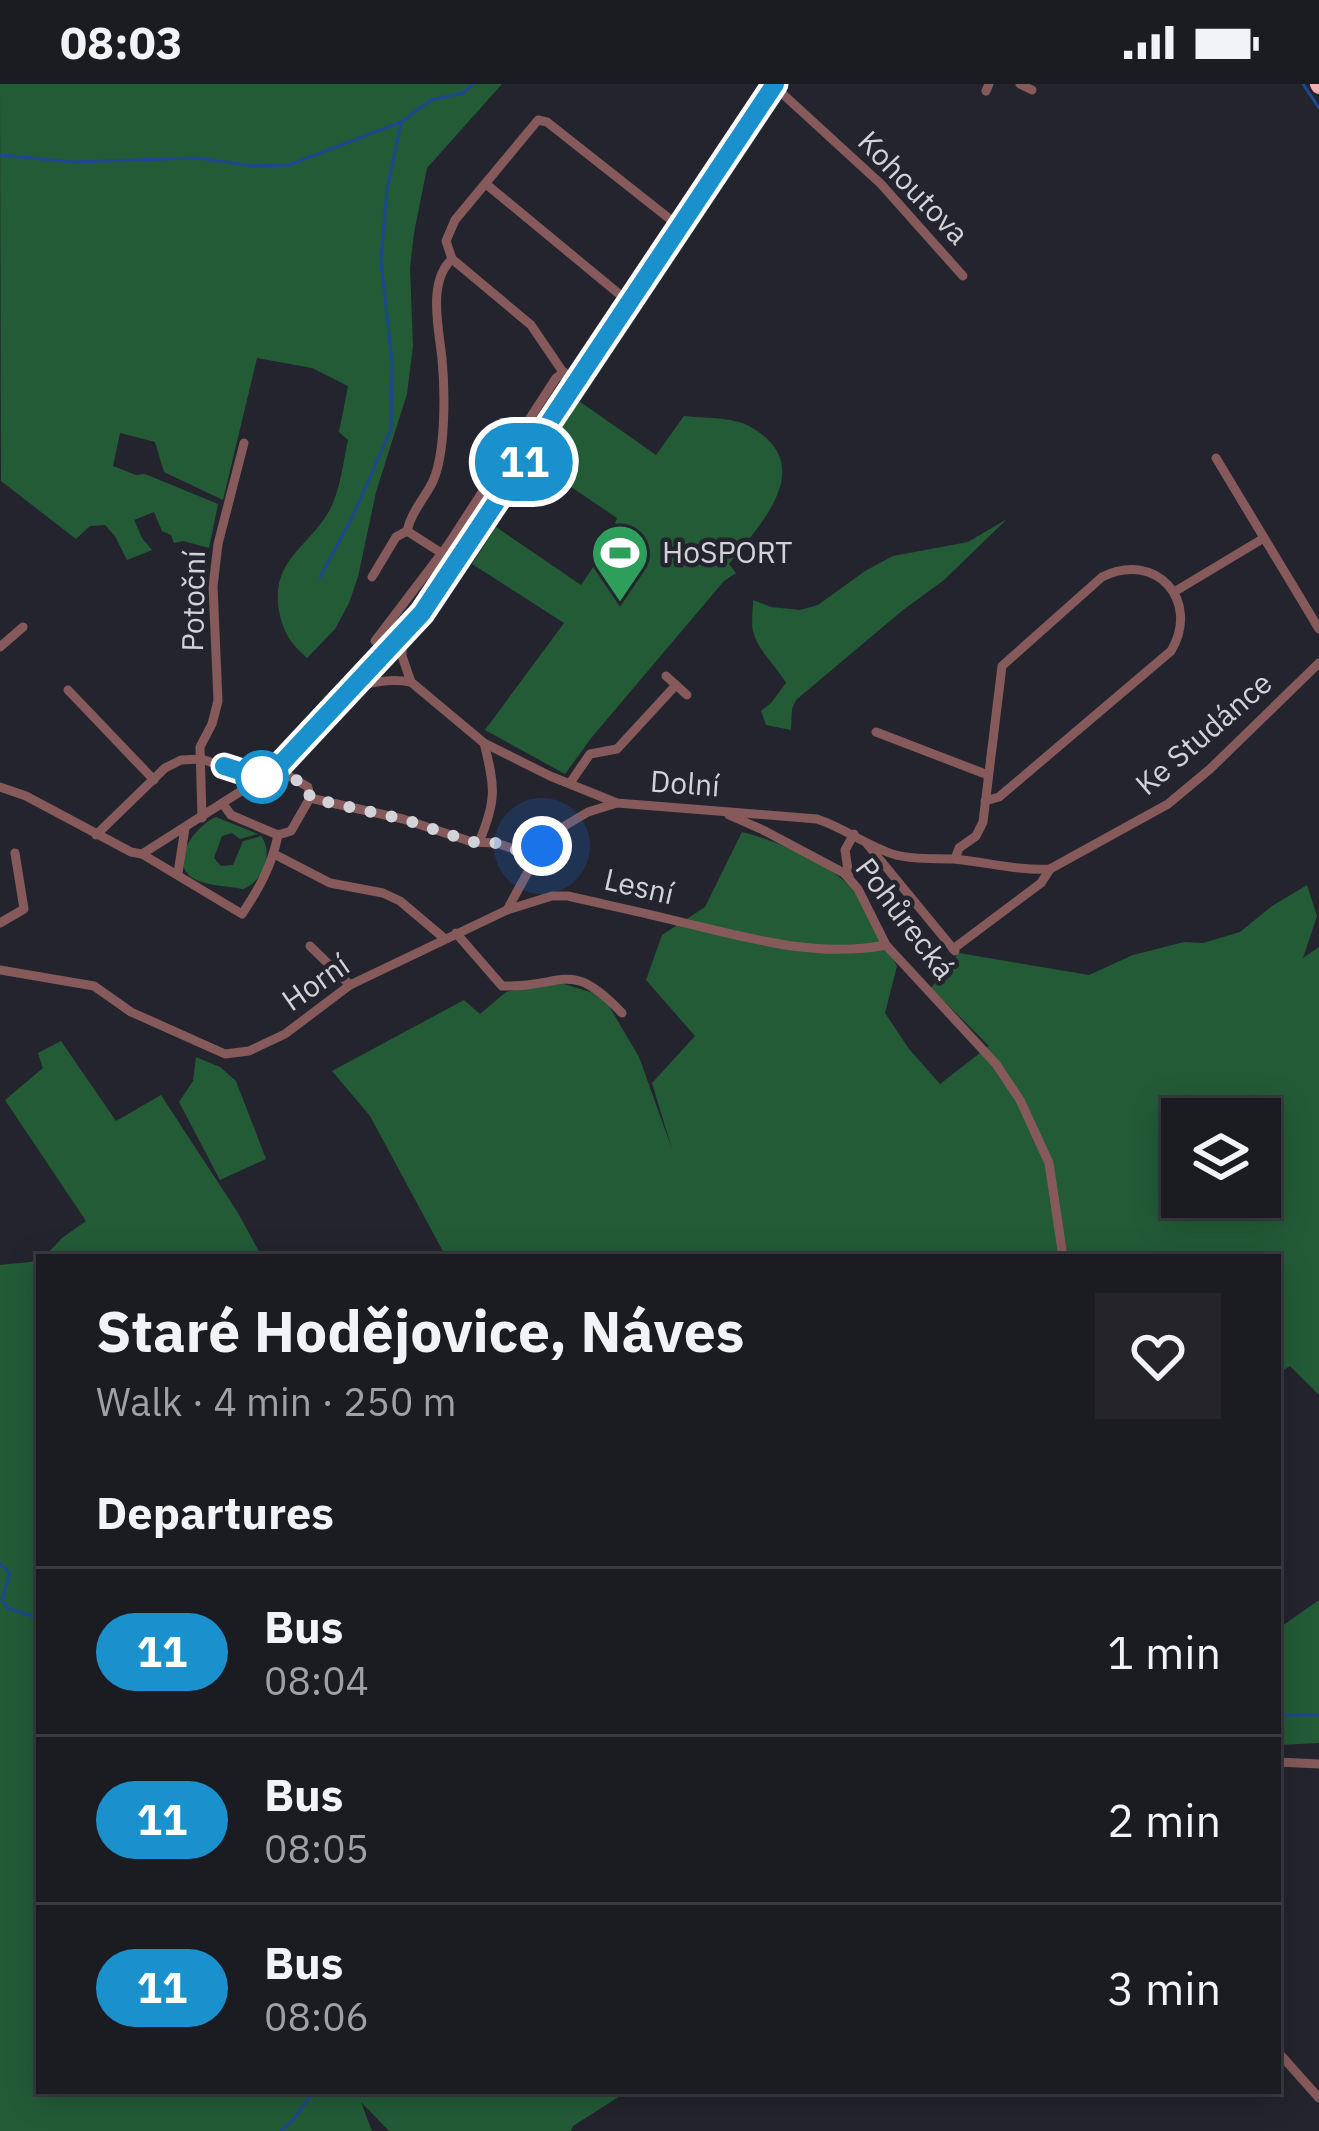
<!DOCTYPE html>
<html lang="en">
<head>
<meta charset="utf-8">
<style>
  body { margin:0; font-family:"IBM Plex Sans",sans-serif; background:#24242a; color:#f1f3f6; height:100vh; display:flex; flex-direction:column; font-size:45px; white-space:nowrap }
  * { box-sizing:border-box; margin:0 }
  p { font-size:39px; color:#a0a1a5 }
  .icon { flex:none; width:66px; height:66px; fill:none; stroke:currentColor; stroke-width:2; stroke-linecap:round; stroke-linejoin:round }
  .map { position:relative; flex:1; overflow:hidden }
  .side { position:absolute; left:36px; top:1170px; width:1245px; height:840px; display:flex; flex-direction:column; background:#1b1b22; border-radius:0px; box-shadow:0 6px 30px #0003,0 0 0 3px #393940 }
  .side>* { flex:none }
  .badge { padding:0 24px; border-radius:39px; font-size:42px; line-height:78px }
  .buttons { position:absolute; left:1161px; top:1014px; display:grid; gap:24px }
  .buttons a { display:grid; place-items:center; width:120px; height:120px; border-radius:0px; background:#1b1b22; box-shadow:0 6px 30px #0003,0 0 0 3px #393940; font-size:60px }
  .you { position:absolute; width:60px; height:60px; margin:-30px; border:9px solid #fff; border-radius:50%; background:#1a73e8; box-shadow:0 0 0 18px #1a73e833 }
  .map>.badge { position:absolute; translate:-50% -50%; box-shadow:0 0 0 6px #fff }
  h2 { padding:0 60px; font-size:45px; line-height:108px }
  .round { display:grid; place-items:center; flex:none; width:126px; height:126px; border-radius:0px; background:#24242a }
  .headline { display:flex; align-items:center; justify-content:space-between; height:204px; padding:0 60px }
  h1 { font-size:57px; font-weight:800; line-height:90px }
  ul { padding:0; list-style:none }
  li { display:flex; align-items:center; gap:36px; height:168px; padding:0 60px; border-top:3px solid #393940 }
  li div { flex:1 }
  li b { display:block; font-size:45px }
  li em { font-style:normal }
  li .badge { min-width:132px; font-weight:700; text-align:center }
  .status { display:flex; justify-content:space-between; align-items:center; height:84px; padding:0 60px; background:#1b1b22; direction:ltr }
  .status svg { height:33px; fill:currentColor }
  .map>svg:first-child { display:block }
  .green { fill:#235b37; fill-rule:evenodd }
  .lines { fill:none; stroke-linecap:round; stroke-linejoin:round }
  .stream { stroke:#1d4890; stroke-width:3 }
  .minor { stroke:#865a5a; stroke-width:9 }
  .tertiary { stroke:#865a5a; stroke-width:12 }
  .motorway { stroke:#f2b1b0; stroke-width:16 }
  .line-casing { stroke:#fff; stroke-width:27 }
  .line { stroke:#1a91cc; stroke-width:18 }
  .walk { stroke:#d2d2d9; stroke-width:12; stroke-dasharray:0 21.6 }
  .stop-dot { fill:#fff; stroke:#1a91cc; stroke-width:6 }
  .labels { text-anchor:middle; stroke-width:9; stroke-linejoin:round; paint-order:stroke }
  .street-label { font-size:30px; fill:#d2d2d9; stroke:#24242e }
  .poi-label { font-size:30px; fill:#d2d2d9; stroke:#24242e; text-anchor:start }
</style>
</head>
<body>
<div class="status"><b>08:03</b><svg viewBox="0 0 49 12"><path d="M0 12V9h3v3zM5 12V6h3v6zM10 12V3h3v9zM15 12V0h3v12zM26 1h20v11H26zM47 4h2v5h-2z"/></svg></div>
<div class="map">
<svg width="1319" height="2047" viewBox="0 0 1319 2047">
  <rect width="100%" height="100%" fill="#24242e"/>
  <g class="green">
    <path d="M0,0H502L427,84L414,149L410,184L413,262L407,310L376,408L358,493L349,519L335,545L307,574C291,560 283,548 279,527C271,477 305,466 328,429C340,409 343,379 348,356L339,348L348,302L312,284L257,274L223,416L164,388L155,358L120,349L113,382L136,391L145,390L218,420L209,464L183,457L174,459L171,451L162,447L154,428L134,436L142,454L152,466L127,476L115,452L105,441L90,442L76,455L1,397Z"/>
    <path d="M579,317L656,371L684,332C703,334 733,333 749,342C819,381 762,438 729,480L736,489L724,497L592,653L565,690L485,646L564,539L472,480L496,443L581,501L604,467L617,434L537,380Z"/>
    <path d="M1007,435L944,496L903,526L796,616L792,625L791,646L766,641L761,627L771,619L786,599C777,582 757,566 753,547C751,538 753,526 753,516L771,523L800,526L818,521L865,487L893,472L968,458Z"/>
    <path d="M216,733L258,750L240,755L232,749L222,752L214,774L221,782L233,781L243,757L261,752C274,769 263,798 243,805C228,802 208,802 194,795C166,778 197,741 216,733Z"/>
    <path d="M742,748C773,755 833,781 853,806C871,828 883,858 897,882L885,929L909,965L940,1000L989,962L931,904L959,869L1089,891L1133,871L1184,858L1203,859L1240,848L1272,822L1307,801L1317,832L1303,874L1319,863V1311L1290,1282L1278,1289V1173H446L370,1032L332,987L464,916L480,930L506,908L529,902L564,900L597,910L606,917L639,973L672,1065L652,999L695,952L646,896L662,851L705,823ZM1182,1035H1260V1113H1182Z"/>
    <polygon points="61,957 116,1037 161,1011 238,1129 262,1173 44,1173 62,1154 86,1137 5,1016 43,984 38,969"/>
    <polygon points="196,973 220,983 236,997 266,1075 220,1096 179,1018 193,997"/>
    <polygon points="39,1177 39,2007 628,2007 573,2042 571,2047 389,2047 361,2018 372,2047 0,2047 0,1181"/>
    <polygon points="1319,1516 1319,1659 1278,1661 1278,1545"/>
  </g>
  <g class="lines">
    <g class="stream">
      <polyline points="1303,0 1319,24"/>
      <polyline points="0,71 72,78 198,74 253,82 289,81 401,38 431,16 463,9 473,0"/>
      <polyline points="320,493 352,434 391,345 392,278 381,176 387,106 401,39"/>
      <polyline points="0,1480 10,1489 2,1516 7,1524 39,1534"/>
      <polyline points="1278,1631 1319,1631"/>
      <polyline points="281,2047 293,2036 314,2007"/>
    </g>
    <g class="minor">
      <polyline points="1020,0 1032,6"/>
      <polyline points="774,2 881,100 963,192"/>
      <polyline points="986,7 989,0"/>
      <polyline points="486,100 630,219"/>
      <polyline points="452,175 446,157 455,136 470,118 538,36 547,38 680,143"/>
      <polyline points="452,175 531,241 569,297 575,301"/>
      <polyline points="1216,374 1319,545"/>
      <polyline points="407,447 457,479"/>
      <path d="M372,493L396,453L407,447C411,428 425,414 433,397C446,368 445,306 442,275C439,245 427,198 452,175"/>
      <polyline points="1174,508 1264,454"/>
      <path d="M402,552V572L411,598L484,659L550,692L617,719L817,735C845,744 868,763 896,771C915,776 935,774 954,775C986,778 1018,787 1050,785L1168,720L1210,685L1319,579"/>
      <polyline points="375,557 448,461 556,294 564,288"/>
      <polyline points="0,563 23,543"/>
      <polyline points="666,592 687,611"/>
      <path d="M352,603C374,599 388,594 411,598"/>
      <polyline points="68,606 154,696"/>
      <polyline points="876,648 988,691"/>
      <polyline points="570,699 590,670 617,665 676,601"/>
      <polyline points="0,703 26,712 131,768 142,770 279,683 286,690 308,703 310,714 291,747 278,751"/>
      <polyline points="310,714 403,735 472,758 497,759 536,773"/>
      <polyline points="223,720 231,731 278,751"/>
      <polyline points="729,731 763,746 844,789 858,805 886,861 996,980 1020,1016 1049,1079 1063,1173"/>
      <polyline points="202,734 200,663 212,640 218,617 213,502 218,460 244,359"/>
      <polyline points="96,751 165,684 181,676 201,675 261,694"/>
      <path d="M479,758C497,716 495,702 484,659"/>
      <polyline points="867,760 955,867"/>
      <path d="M142,770L242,830C259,805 272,781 278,751"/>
      <polyline points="274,770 330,799 383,809 400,817 445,855"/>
      <path d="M955,775L959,764L976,752L983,738L1002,582L1102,493C1156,466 1201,517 1171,567L999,713L985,717"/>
      <polyline points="178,789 185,744"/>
      <polyline points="849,793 845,766 854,750"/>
      <path d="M507,826L552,812H568C607,821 646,829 685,839C752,855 818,874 886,861"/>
      <polyline points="0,839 24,825 15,769"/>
      <path d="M456,849L502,902C565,904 569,873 622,929"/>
      <polyline points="310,862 350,901"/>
      <polyline points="953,865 1041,799 1050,785"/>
      <polyline points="0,886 94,902 131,928 225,970 249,967 285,950 350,901 507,826 542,762 551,750 588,728 617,719"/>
      <polyline points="1278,1678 1319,1680"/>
      <polyline points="1278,1968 1319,2014"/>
    </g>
    <polyline class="tertiary" points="279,683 422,529 775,0"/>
    <polyline class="motorway" points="1318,0 1319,2"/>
  </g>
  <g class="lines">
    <g class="line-casing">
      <polyline id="line" points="224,682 261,694 279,682 422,529 775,0"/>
    </g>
    <use href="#line" class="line"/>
    <polyline class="walk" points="262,693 279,682 286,690 308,703 310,714 403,735 472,758 497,759 536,773 542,762"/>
  </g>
  <defs>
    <g id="stadium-pin" transform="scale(3)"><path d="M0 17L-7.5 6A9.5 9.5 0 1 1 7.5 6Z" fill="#2e9e5b" stroke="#24242e"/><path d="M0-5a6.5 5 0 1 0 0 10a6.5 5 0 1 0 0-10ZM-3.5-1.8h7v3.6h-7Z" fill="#fff"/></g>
  </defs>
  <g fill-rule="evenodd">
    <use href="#stadium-pin" x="620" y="469"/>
  </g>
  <circle class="stop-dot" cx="262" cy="693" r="24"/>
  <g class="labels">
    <g class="street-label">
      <text transform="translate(913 104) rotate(46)" y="10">Kohoutova</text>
      <text transform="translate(194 517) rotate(-89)" y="10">Potoční</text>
      <text transform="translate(1204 650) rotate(-41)" y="10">Ke Studánce</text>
      <text transform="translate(685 700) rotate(4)" y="10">Dolní</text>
      <text transform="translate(639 803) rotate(13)" y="10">Lesní</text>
      <text transform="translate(905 835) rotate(53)" y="10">Pohůrecká</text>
      <text transform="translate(316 899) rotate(-35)" y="10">Horní</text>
    </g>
    <g class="poi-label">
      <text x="662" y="479">HoSPORT</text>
    </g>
  </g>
</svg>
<div class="buttons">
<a><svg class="icon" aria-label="layers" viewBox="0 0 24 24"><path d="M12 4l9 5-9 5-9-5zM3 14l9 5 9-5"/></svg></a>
</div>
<div class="you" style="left:542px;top:762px"></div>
<b class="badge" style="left:524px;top:378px;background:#1a91cc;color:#fff">11</b>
<section class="side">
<div class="headline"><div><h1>Staré Hodějovice, Náves</h1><p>Walk · 4 min · 250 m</p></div><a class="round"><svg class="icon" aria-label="heart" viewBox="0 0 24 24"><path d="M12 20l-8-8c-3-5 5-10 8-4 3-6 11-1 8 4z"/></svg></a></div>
<h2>Departures</h2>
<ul>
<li><span class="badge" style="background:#1a91cc;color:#fff">11</span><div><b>Bus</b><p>08:04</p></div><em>1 min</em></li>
<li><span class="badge" style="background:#1a91cc;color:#fff">11</span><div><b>Bus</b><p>08:05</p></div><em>2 min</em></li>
<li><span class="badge" style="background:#1a91cc;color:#fff">11</span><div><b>Bus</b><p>08:06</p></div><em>3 min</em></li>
</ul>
</section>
</div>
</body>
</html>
